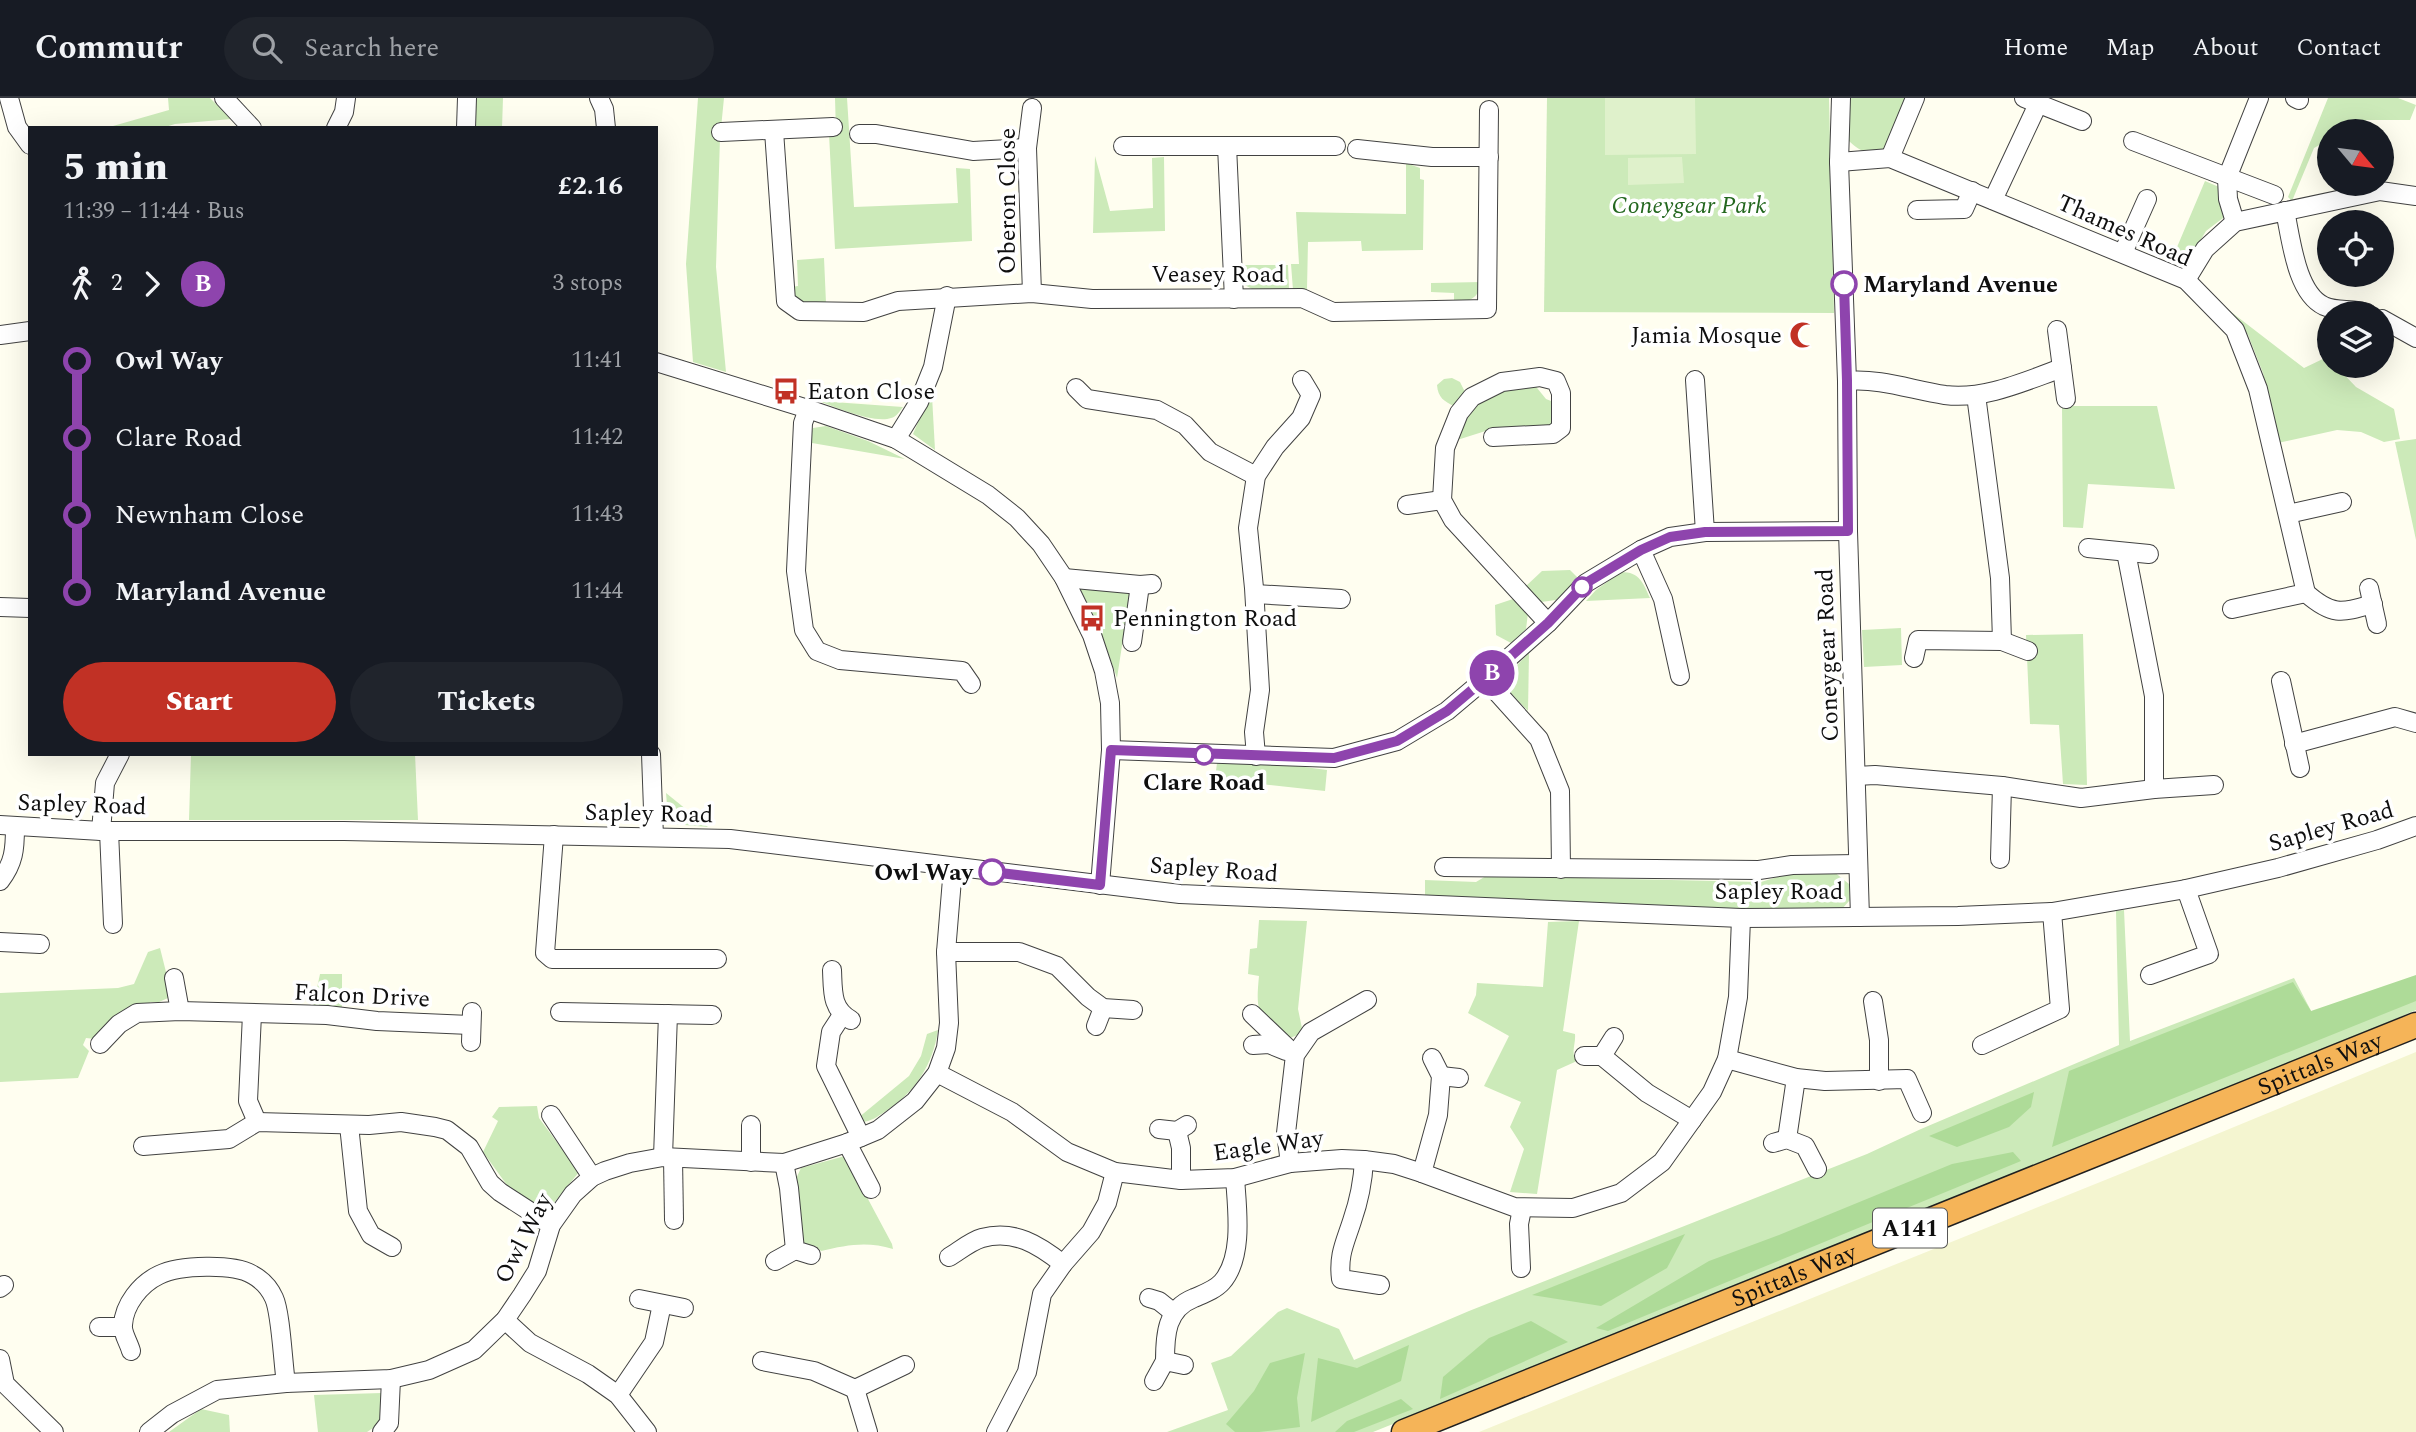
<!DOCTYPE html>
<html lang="en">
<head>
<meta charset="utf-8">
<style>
  body { margin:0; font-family:Spectral,serif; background:#20242c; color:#f1f3f6; height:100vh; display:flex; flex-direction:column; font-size:26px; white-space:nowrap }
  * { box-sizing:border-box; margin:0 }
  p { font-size:23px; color:#9ea1a6 }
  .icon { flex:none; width:38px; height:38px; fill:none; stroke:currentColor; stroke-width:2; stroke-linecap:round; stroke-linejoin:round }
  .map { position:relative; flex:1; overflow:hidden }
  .panel { position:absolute; left:28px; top:28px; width:630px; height:630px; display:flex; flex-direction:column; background:#171b24; border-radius:0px; box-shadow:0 7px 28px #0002 }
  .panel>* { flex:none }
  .badge { padding:0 14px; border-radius:23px; font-size:24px; line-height:46px }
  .needle { width:46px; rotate:119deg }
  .buttons { position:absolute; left:2317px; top:21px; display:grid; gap:14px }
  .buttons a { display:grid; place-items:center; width:77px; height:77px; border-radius:50%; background:#171b24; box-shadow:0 7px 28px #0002; font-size:35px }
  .map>.badge { position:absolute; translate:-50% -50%; box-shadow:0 0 0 4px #fff }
  .legs { display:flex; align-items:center; gap:10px; height:77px; padding:0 35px; font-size:23px }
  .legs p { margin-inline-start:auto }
  .head { display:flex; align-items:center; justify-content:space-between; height:119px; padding:0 35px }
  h1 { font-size:38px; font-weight:800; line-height:52px }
  .action { display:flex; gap:14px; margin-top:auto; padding:14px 35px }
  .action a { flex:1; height:80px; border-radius:42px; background:#c13125; color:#fff; font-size:28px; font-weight:800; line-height:80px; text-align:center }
  .action a+a { background:#20242c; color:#f1f3f6 }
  ul { padding:0 35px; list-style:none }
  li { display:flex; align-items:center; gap:24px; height:77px; font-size:26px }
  li i { display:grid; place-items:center; width:10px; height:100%; margin:0 9px; background:currentColor }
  li i::after { content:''; width:18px; height:18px; margin:-9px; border:5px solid; border-radius:50%; background:#171b24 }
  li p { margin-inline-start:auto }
  li:first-child i { background:linear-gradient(#0000 50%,currentColor 0) }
  li:last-child i { background:linear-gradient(currentColor 50%,#0000 0) }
  header { display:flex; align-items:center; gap:42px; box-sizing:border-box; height:98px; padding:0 35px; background:#171b24; border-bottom:2px solid #363941 }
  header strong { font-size:33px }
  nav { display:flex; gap:38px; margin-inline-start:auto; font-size:24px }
  .search { width:490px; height:63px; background:#20242c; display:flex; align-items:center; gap:18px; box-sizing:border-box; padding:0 24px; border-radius:38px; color:#9ea1a6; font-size:26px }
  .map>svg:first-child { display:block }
  .farmland { fill:#f4f5d0 }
  .green { fill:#cceab9 }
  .forest { fill:#aedb98 }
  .pitch { fill:#dff1cb }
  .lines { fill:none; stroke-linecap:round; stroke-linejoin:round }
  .minor-casing { stroke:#424242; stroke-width:20 }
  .highway-casing { stroke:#202020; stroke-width:27 }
  .minor { stroke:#fff; stroke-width:18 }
  .highway { stroke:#f5b458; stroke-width:24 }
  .line-1-casing { stroke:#fff; stroke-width:16 }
  .line-1 { stroke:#8e44ad; stroke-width:10 }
  .stop-1-dot { fill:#fff; stroke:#8e44ad; stroke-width:3.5 }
  .labels { text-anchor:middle; stroke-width:7; stroke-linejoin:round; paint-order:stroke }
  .shield { fill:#fff; stroke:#575757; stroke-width:2 }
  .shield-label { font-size:23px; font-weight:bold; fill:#0f0f0f }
  .street-label { font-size:24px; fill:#0f0f0f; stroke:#fff }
  .park-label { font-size:24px; font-style:italic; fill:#23671e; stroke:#fff }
  .stop-label { font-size:24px; font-weight:bold; fill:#0f0f0f; stroke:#fff; text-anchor:start }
  .poi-label { font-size:24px; fill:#0f0f0f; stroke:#fff; text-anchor:start }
</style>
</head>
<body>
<header>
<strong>Commutr</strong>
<div class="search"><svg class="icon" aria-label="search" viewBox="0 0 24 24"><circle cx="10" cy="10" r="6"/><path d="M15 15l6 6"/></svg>Search here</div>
<nav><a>Home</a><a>Map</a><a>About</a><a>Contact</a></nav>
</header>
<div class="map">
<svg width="2416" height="1334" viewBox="0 0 2416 1334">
  <rect width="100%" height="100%" fill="#fffef0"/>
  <polygon class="farmland" points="2416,954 2416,1334 1479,1334 2125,1074"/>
  <g class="green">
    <polygon points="168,0 210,0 231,21 175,26 162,30 114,30 113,28 169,12"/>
    <polygon points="470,0 503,0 502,30 467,28"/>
    <polygon points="698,0 724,0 720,40 716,169 726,274 693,264 686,166"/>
    <polygon points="835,0 847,0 854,109 958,105 956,70 970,71 972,143 835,151 829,36 836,35"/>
    <polygon points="1547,0 1829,0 1834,215 1544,214"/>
    <path d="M1848,0H1910L1889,53C1870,55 1863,57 1849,43Z"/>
    <polygon points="2328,0 2398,0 2416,7 2410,22 2367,22 2345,33 2329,33 2329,42 2314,50 2292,103 2288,99"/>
    <polygon points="1095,58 1110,113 1153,110 1152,60 1164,59 1165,133 1093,135"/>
    <polygon points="1406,65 1420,70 1420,81 1424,82 1423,152 1362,153 1361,143 1308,144 1307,191 1293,192 1291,166 1299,166 1296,114 1406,116"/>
    <polygon points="2205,83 2219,89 2225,115 2223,120 2206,133 2188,163 2182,165 2172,161"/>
    <polygon points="824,160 826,205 804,206 795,201 791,189 798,188 797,162"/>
    <polygon points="1239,167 1288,167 1289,191 1254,192 1241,185"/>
    <path d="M1482,184C1478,201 1470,203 1454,206V195L1431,194V185Z"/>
    <polygon points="2226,210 2304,270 2327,259 2329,268 2336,268 2356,289 2394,311 2400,341 2384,344 2361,334 2337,332 2278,345 2263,275 2248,237"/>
    <path d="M1452,280L1460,284L1467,298L1455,309C1444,303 1438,300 1437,287L1444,281Z"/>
    <path d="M1533,285L1546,301L1556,305L1552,329L1495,330L1454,343C1458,335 1460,323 1465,316C1480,296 1510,290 1533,285Z"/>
    <polygon points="930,296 932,298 935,352 913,336"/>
    <path d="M819,303L903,309C900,313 896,319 891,320C875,326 834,309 819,303Z"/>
    <polygon points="2062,308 2157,308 2175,391 2088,386 2083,430 2063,429"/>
    <polygon points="826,328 868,343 905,361 812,345 810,341 813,330"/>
    <polygon points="2416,341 2416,442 2395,344"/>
    <polygon points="1570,472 1578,480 1556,502 1541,504 1525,489 1542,473"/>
    <path d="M1621,474C1640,474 1643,485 1650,500L1586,503L1596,492Z"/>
    <polygon points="1078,487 1131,489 1117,580 1098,526"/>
    <polygon points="1513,501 1528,515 1526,531 1511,545 1496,537 1495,507"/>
    <polygon points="1901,530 1902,567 1864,569 1862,532"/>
    <polygon points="2083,536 2087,687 2063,686 2059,627 2030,626 2026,537"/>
    <polygon points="1529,555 1528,613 1509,593 1508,576"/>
    <polygon points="191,656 415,656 418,722 189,722"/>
    <polygon points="1217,665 1282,666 1327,672 1325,693 1215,681"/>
    <polygon points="666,695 708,729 673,726 668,719"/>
    <polygon points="1833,773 1849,786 1850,802 1841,812 1740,813 1425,799 1425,782 1476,784 1486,778 1761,784 1794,774"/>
    <polygon points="2124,812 2130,943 2294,880 2321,932 2416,894 2416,912 2336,947 1373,1334 1167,1334 1228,1312 1211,1265 1231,1258 1278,1214 1287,1210 1339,1231 1354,1262 1469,1213 1867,1056 1921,1031 2119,947 2116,813"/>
    <path d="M1259,822L1307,823L1298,911L1303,935L1287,941C1259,914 1255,919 1259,878L1248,876L1250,851L1257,850Z"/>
    <path d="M1579,823L1563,933L1575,936C1576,946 1570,956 1577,963L1557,972L1537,1096L1510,1094L1524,1051L1510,1029L1521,1004L1484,988L1509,938L1468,915L1476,897L1477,885L1543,889L1548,824Z"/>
    <polygon points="160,850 170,890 168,900 159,904 150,904 149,909 95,941 86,940 83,947 89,953 78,980 0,984 0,895 118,890 134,886 148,854"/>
    <polygon points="320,876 342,876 342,910 313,909"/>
    <path d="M938,932C933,967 915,994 886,1013C878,1018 871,1024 861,1024L858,1020L909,978L921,958L927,936Z"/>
    <polygon points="537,1008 539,1020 579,1074 549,1111 512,1094 483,1054 498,1023 492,1019 499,1009"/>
    <path d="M845,1058L892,1146L893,1151C867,1143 847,1147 821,1153L816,1148H806L800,1143L795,1083L801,1070Z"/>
    <polygon points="382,1295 382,1324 367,1334 318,1334 314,1297"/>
    <polygon points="201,1311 229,1317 230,1334 169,1334"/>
  </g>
  <g class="forest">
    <polygon points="2416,877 2416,903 2052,1049 2069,973 2293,884 2311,913"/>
    <polygon points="2034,994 2031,1009 2009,1029 1957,1049 1929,1038"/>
    <polygon points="2013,1054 2021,1063 1608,1233 1596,1230 1709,1163 1779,1137 1952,1066"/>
    <polygon points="1685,1136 1667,1170 1601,1208 1532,1197"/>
    <polygon points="1531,1223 1568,1244 1440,1301 1443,1279 1489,1240"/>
    <polygon points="1409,1247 1401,1283 1311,1324 1318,1260 1357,1270"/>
    <polygon points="1305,1255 1297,1300 1300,1329 1259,1334 1235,1334 1226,1326 1254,1293 1270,1265"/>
    <polygon points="1401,1301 1413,1311 1354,1334 1335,1334 1347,1323"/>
  </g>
  <g class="pitch">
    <polygon points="1605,0 1695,0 1696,56 1605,57"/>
    <polygon points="1682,59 1684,85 1628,87 1628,60"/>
  </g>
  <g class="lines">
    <g class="minor-casing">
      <g id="minor">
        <polyline points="9,0 17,29 30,47"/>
        <polyline points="224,0 252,30"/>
        <polyline points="599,0 604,11 606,30"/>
        <polyline points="1841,0 1839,64 1847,283 1848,433 1860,819"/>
        <polyline points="2024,0 2082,23"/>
        <polyline points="2295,0 2299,2"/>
        <polyline points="1032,10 1027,50 1032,195"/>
        <polyline points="336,30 344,14 346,0"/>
        <polyline points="466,30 467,0"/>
        <polyline points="774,33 786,203 800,213 864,214 898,203 1032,195 1092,201 1302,200 1333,214 1487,211 1489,12"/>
        <polyline points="721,34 833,29"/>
        <polyline points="859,36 876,36 973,53 1027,50"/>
        <polyline points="2133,43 2274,97"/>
        <polyline points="1123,48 1336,48"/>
        <polyline points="1227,48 1234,201"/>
        <polyline points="1357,51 1432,59 1489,59"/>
        <polyline points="1890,60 1915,0"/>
        <path d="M1839,64L1890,60L2186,182L2235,232L2258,291L2306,495C2332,518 2341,515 2373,506"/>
        <polyline points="1993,102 2038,6"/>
        <polyline points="1917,112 1964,111 1972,93"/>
        <path d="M2285,113C2291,140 2296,195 2324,208C2336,214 2353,210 2367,215"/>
        <polyline points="2235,124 2228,101 2227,80 2259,0"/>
        <polyline points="2123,155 2147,101"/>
        <polyline points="2186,182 2205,151 2235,124 2380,93 2416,98"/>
        <polyline points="2382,221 2416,240"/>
        <polyline points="2057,232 2066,301"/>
        <polyline points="0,237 30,233"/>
        <polyline points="656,264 808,311 896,341 988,397 1017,420 1041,446 1064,480 1092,537 1104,573 1110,605 1111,652 1100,787"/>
        <polyline points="1695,282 1705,434"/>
        <path d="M1847,283C1880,280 1912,292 1945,297C1985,302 2025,283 2062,270"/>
        <polyline points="1076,290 1087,301 1157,312 1185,327 1210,354 1256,378"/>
        <polyline points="1976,297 2000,480 2002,543"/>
        <polyline points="808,311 803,325 796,473 804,532 817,553 840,562 962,573 971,586"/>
        <polyline points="1493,339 1553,336 1561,330 1561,295 1556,283 1540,279 1502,284 1472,299 1459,315 1445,350 1442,402 1453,422 1548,525"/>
        <polyline points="896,341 919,304 933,269 947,198"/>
        <polyline points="1407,407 1442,402"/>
        <polyline points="2288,416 2342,404"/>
        <polyline points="2088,450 2149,456"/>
        <polyline points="1641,452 1663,501 1680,578"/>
        <polyline points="2126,454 2154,598 2154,691"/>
        <polyline points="1064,480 1140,487 1152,486"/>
        <polyline points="2369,490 2377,526"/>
        <polyline points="1255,496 1341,501"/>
        <polyline points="0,509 30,510"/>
        <polyline points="2232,511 2306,495"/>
        <polyline points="1132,544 1140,487"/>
        <polyline points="1914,560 1918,542 2002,543 2028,553"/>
        <polyline points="1485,581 1539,641 1560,693 1561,771"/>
        <polyline points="2281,583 2300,670"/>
        <polyline points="2294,646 2395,619 2416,625"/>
        <polyline points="1111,652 1334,660 1397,643 1447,613 1485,581 1548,525 1586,485 1641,452 1670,439 1705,434 1848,433"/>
        <polyline points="651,656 654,739"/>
        <polyline points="1256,658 1254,634 1260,592 1254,490 1248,430 1256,378 1275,349 1301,320 1311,297 1302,282"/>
        <polyline points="1856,678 1875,677 2002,688 2081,700 2154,691 2214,687"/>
        <polyline points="0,727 101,733 344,733 730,741 1180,796 1741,820 1958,818 2052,814 2186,791 2278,770 2377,742 2416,728"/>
        <polyline points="101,733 105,685 120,656"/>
        <polyline points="109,733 113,826"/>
        <polyline points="554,737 545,855 552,861 717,861"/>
        <polyline points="2000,761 2002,688"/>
        <polyline points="1444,769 1759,772 1792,767 1858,766"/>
        <path d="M0,783C14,765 15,751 15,729"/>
        <polyline points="0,844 40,846"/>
        <polyline points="946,854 1019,854 1057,868 1088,899 1103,910 1133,912"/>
        <path d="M832,872C833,893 831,911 851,922"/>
        <polyline points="2150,877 2209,856 2186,791"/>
        <polyline points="174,880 180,913"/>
        <polyline points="1873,903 1879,942 1879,983"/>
        <polyline points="560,914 712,917"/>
        <polyline points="252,916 248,1003 257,1024"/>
        <polyline points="1252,916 1295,957"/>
        <polyline points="842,917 831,934 826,968 861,1039"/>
        <polyline points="1096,928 1103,910"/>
        <polyline points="471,944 472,914"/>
        <polyline points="100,946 119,926 137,915 180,913 327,917 377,923 470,927"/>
        <polyline points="1253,947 1269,946 1286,953"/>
        <polyline points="1982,947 2060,911 2052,814"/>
        <polyline points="1584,958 1602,958 1614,939"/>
        <polyline points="1602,958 1647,995 1692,1022"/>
        <polyline points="1727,961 1796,980 1825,983 1907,981 1922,1015"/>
        <polyline points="937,975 1012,1014 1067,1054 1115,1074 1181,1082 1235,1080 1290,1065 1342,1061 1364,1062 1394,1066 1422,1075 1514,1109 1573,1110 1621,1095 1662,1064 1712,994 1727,961 1738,899 1741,820"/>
        <polyline points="1441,978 1459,980"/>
        <polyline points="551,1017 592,1079"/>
        <polyline points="349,1027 358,1113 371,1137 392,1149"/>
        <polyline points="1159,1031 1177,1033 1187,1027"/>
        <polyline points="1177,1033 1181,1050 1181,1082"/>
        <polyline points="1787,1041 1796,980"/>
        <polyline points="847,1045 871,1091"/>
        <polyline points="1773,1045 1787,1041 1805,1048 1817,1071"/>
        <polyline points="143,1048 229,1041 257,1024 369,1027 401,1024 435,1029 447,1032 469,1049 490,1085 500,1094 551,1127"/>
        <polyline points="663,1059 668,916"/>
        <polyline points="673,1060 674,1122"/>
        <path d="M1364,1062C1363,1083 1359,1103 1352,1123C1345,1145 1338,1157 1341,1181L1380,1187"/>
        <polyline points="751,1064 751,1027"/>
        <polyline points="784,1065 789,1090 795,1152 811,1157"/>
        <polyline points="1290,1065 1286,1035 1295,957 1311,934 1367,902"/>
        <polyline points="1422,1075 1438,1017 1441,978 1432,960"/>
        <path d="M949,1159C959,1153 971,1143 982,1140C1014,1131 1039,1147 1063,1166"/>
        <polyline points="775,1163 795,1152"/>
        <polyline points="1521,1170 1519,1126 1522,1111"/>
        <polyline points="0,1190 4,1187"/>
        <polyline points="1149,1200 1159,1203 1174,1215"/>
        <polyline points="639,1201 684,1210"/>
        <polyline points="505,1222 530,1245 588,1276 618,1297 647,1334"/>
        <polyline points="99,1229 122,1229"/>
        <path d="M131,1253C129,1245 122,1235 123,1227C124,1207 140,1186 159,1177C179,1167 234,1165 253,1177C262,1182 270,1191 274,1200C281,1215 283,1267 286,1285"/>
        <polyline points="0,1261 5,1286 54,1334"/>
        <polyline points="762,1263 814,1273 855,1291 905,1267"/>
        <path d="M1165,1263C1165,1237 1166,1211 1194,1200C1203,1196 1215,1192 1222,1184C1244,1159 1237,1110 1235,1080"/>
        <polyline points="1154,1283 1165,1263 1184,1267"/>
        <polyline points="855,1291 868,1334"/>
        <polyline points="618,1297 654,1244 662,1206"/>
        <polyline points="149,1334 172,1316 217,1292 286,1285 391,1281 429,1272 474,1252 505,1222 522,1197 537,1173 551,1127 573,1096 592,1079 605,1073 630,1065 663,1059 784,1065 847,1045 878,1032 915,1003 937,975 946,950 949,925 946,854 953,769"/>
        <polyline points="382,1334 389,1325 391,1281"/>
        <polyline points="996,1334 1027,1274 1042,1196 1063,1166 1091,1134 1107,1105 1115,1074"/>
      </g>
    </g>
    <g class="highway-casing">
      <g id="highway">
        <path id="s1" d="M1404,1334L2416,927"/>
      </g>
    </g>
    <use href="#minor" class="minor"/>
    <use href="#highway" class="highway"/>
  </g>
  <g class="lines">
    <g class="line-1-casing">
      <polyline id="line-1" points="992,774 1100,787 1111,652 1334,660 1397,643 1447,613 1485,581 1548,525 1586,485 1641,452 1670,439 1705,434 1848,433 1847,283 1844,186"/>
    </g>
    <use href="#line-1" class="line-1"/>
  </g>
  <defs>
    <g id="mosque-bare" transform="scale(2.1)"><path d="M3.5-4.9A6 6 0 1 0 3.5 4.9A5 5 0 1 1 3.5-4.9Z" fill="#c13125" stroke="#fff" stroke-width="2.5" paint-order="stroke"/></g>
    <g id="bus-bare" transform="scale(2.1)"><path d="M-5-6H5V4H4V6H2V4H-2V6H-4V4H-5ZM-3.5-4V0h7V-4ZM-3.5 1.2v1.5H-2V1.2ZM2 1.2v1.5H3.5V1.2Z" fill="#c13125" stroke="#fff" stroke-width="2.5" paint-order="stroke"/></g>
  </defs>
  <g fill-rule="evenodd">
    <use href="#mosque-bare" x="1803" y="237"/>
    <use href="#bus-bare" x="786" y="293"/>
    <use href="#bus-bare" x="1092" y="520"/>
  </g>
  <g class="stop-1-dot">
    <circle cx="1844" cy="186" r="12"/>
    <circle cx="1582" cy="489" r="9"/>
    <circle cx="1204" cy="657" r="9"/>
    <circle cx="992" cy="774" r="12"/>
  </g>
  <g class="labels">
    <rect class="shield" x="1873" y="1110.5" width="74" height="39" rx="5"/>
    <g class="shield-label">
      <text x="1910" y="1138">A141</text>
    </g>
    <g class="street-label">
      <text transform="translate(1007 103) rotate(-90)" y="8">Oberon Close</text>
      <text transform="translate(2125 132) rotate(24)" y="8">Thames Road</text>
      <text x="1218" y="184">Veasey Road</text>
      <text transform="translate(1827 557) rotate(-92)" y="8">Coneygear Road</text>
      <text transform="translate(82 706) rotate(2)" y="8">Sapley Road</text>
      <text transform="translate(649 715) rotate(1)" y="8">Sapley Road</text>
      <text transform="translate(2331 728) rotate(-16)" y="8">Sapley Road</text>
      <text transform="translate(1214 771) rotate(4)" y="8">Sapley Road</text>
      <text x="1779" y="801">Sapley Road</text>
      <text transform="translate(362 897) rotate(3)" y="8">Falcon Drive</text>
      <text dy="8" stroke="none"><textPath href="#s1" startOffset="987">Spittals Way</textPath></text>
      <text transform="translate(1268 1047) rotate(-8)" y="8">Eagle Way</text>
      <text transform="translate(523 1140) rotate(-63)" y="8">Owl Way</text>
      <text dy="8" stroke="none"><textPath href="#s1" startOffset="420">Spittals Way</textPath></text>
    </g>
    <g class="park-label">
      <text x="1689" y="115">Coneygear Park</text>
    </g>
    <g class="stop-label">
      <text x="1863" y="194">Maryland Avenue</text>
      <text x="1204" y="692" text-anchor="middle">Clare Road</text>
      <text x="973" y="782" text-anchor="end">Owl Way</text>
    </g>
    <g class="poi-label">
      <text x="1782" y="245" text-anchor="end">Jamia Mosque</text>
      <text x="807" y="301">Eaton Close</text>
      <text x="1113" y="528">Pennington Road</text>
    </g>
  </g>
</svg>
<div class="buttons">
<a><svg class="needle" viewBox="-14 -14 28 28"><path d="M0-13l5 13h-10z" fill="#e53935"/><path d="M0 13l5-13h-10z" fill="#9ea1a6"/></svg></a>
<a><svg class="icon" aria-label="locate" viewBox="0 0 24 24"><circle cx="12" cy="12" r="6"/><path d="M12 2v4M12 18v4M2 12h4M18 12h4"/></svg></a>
<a><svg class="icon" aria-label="layers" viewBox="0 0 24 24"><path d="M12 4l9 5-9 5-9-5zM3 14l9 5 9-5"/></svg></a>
</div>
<b class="badge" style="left:1492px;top:575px;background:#8e44ad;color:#fff">B</b>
<section class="panel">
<div class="head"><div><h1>5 min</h1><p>11:39 – 11:44 · Bus</p></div><b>£2.16</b></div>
<div class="legs"><svg class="icon" aria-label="walk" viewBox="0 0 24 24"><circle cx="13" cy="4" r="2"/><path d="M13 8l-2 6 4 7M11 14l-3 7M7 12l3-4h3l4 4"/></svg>2<svg class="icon" aria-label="forward" viewBox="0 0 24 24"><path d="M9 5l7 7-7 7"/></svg><b class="badge" style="background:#8e44ad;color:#fff">B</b><p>3 stops</p></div>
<ul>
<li><i style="color:#8e44ad"></i><b>Owl Way</b><p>11:41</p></li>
<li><i style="color:#8e44ad"></i><span>Clare Road</span><p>11:42</p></li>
<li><i style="color:#8e44ad"></i><span>Newnham Close</span><p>11:43</p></li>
<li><i style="color:#8e44ad"></i><b>Maryland Avenue</b><p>11:44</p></li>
</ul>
<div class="action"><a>Start</a><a>Tickets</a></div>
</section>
</div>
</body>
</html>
